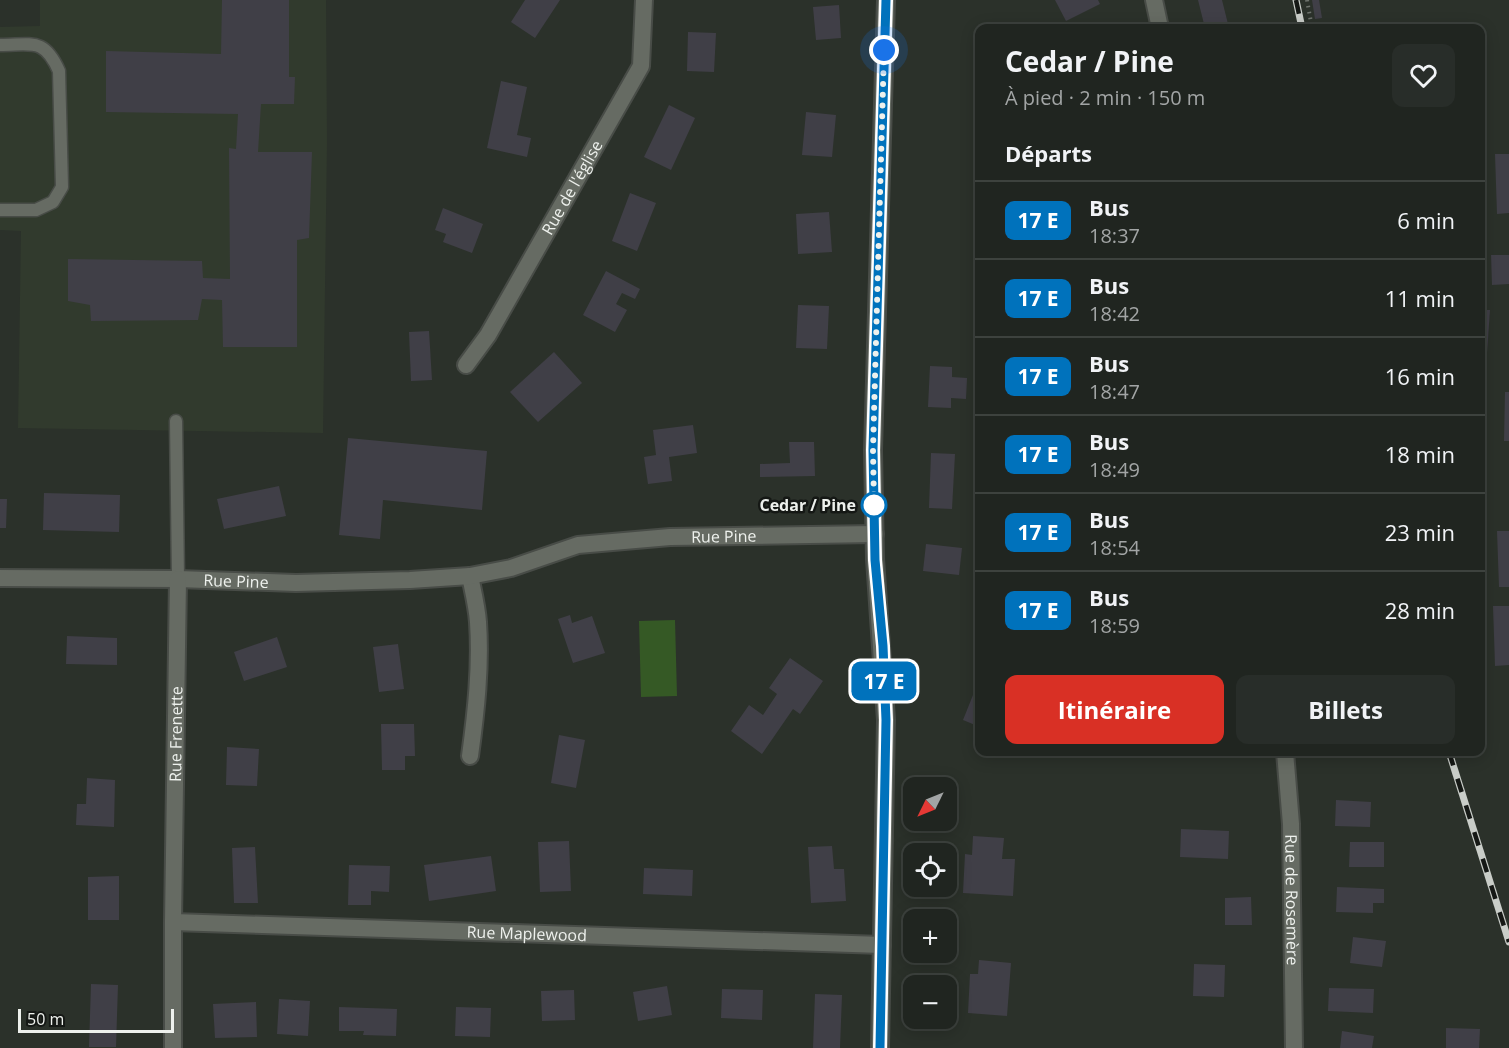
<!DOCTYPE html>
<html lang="fr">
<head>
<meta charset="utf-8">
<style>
  body { margin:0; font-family:"Open Sans",sans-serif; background:#282d29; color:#f1f3f6; height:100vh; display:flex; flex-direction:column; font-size:22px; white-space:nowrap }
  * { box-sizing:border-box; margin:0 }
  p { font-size:20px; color:#a2a5a5 }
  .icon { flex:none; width:33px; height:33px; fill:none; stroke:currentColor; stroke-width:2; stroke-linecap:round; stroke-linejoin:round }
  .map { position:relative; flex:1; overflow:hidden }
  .panel { position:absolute; left:975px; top:24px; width:510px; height:732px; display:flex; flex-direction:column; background:#202520; border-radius:12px; box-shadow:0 3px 15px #0003,0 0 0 2px #3d423e }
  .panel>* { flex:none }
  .badge { padding:0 12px; border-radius:9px; font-size:21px; line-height:39px }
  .needle { width:39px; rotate:227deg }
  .controls { position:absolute; left:903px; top:777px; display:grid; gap:12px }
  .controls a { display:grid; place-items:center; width:54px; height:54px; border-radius:12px; background:#202520; box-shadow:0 3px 15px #0003,0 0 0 2px #3d423e; font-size:30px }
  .scale { position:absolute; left:18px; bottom:15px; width:156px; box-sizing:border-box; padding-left:6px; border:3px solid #eef1ed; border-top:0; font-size:16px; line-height:21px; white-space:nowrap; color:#eef1ed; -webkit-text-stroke:4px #151815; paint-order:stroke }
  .you { position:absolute; width:30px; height:30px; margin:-15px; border:4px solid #fff; border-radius:50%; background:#1a73e8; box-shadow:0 0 0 9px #1a73e833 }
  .map>.badge { position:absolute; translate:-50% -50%; box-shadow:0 0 0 3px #fff }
  h2 { padding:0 30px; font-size:22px; line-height:54px }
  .round { display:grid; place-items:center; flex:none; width:63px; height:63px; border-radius:12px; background:#282d29 }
  .summary { display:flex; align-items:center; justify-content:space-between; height:102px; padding:0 30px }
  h1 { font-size:28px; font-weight:700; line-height:45px }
  .cta { display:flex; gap:12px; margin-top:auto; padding:12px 30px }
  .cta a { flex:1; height:69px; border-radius:12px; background:#d93025; color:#fff; font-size:24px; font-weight:700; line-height:69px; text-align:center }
  .cta a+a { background:#282d29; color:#f1f3f6 }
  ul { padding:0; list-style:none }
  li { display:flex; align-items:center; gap:18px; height:78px; padding:0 30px; border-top:2px solid #3d423e }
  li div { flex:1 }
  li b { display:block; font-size:22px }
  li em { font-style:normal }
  li .badge { min-width:66px; font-weight:700; text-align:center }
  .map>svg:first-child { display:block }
  .built { fill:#313a2d }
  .green { fill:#355925 }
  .building { fill:#403f47 }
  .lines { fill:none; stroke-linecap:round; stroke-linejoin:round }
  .service-casing { stroke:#484c47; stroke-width:15 }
  .minor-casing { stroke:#484c47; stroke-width:20 }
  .path { stroke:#6e736d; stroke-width:4; stroke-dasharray:1.5 4.5; stroke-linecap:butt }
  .service { stroke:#666b63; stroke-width:12 }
  .minor { stroke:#666b63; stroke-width:16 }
  .rail-casing { stroke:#c9cdc8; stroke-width:7 }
  .rail { stroke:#151815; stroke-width:4.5; stroke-dasharray:14; stroke-linecap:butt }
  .line-casing { stroke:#fff; stroke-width:14 }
  .line { stroke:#0072bc; stroke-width:9 }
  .walk { stroke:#eef1ed; stroke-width:6; stroke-dasharray:0 10.8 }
  .stop-dot { fill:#fff; stroke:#0072bc; stroke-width:3 }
  .labels { text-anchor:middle; stroke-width:5; stroke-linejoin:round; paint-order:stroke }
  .street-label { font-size:16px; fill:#eef1ed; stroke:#151815 }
  .stop-label { font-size:16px; font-weight:bold; fill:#eef1ed; stroke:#151815; text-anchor:end }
</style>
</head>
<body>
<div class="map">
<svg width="1509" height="1048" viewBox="0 0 1509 1048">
  <rect width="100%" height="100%" fill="#2b312a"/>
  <polygon class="built" points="40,0 326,0 327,142 323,433 18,428 21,231 0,230 0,27 40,26"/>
  <polygon class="green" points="675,620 677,696 641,697 639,621"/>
  <g class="building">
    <polygon points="222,0 289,0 289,77 295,77 294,104 261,104 258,152 312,152 309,238 297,240 297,347 223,347 222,300 202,299 198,320 91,321 90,305 68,301 68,259 202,261 203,278 230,279 229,148 236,149 238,114 106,112 106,51 221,54"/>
    <polygon points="525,0 560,0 535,38 511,22"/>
    <polygon points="1055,0 1098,0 1100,4 1066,21"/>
    <polygon points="1198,0 1222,0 1229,28 1205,28"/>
    <polygon points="1312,0 1319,0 1322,18 1315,19"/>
    <polygon points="839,5 841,38 816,40 813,7"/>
    <polygon points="688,32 716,33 714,72 687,71"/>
    <polygon points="501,81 527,87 517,135 531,138 527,157 487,148"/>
    <polygon points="669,105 695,118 671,170 644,157"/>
    <polygon points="806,112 836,115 832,157 802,155"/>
    <polygon points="1495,154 1509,154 1509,213 1497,214"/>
    <polygon points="630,193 656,203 637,251 612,241"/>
    <polygon points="443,208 483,224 472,253 443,242 446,234 435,230"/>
    <polygon points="829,212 832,252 798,254 796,214"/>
    <polygon points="1491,255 1509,255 1509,284 1492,285"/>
    <polygon points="606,271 640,289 635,299 622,293 616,304 627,310 615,332 583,315"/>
    <polygon points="798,305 829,306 827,349 796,348"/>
    <polygon points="1480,310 1490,310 1486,367 1480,366"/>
    <polygon points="429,331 432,380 411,381 409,332"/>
    <polygon points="554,352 582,383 538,422 510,392"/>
    <polygon points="930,366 952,367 952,377 967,378 966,399 951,398 951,408 928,407"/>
    <polygon points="1505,392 1509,392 1509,441 1504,441"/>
    <polygon points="693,425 697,453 669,457 672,481 648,484 644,457 656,455 653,430"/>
    <polygon points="348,438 487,451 482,510 383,500 380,539 339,535"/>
    <polygon points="789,442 814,442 815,476 760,477 760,464 790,463"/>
    <polygon points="931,453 955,454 952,509 929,508"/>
    <polygon points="279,486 286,516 224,529 217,499"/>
    <polygon points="44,493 120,495 119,532 43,530"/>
    <polygon points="0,499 7,499 6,528 0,528"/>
    <polygon points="1497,531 1509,531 1509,587 1499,587"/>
    <polygon points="926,544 962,548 959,575 923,571"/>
    <polygon points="1493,606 1509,606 1509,665 1495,666"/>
    <polygon points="570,615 572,623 592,616 605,653 573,663 558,619"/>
    <polygon points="67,636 117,638 117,665 66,664"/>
    <polygon points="277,637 287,667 244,681 234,652"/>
    <polygon points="398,644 404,689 379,692 373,647"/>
    <polygon points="790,658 823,681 800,714 793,709 762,754 731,731 749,705 763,715 777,694 769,688"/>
    <polygon points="979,680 980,680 980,727 963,720"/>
    <polygon points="381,724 414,724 415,756 405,756 405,770 382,770"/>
    <polygon points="559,735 585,740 576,788 551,783"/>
    <polygon points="227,747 259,749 257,786 226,785"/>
    <polygon points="87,778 115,780 114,827 76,825 77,804 86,804"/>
    <polygon points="1336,800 1371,802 1370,827 1335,826"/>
    <polygon points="1181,829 1229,831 1228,859 1180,857"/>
    <polygon points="973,836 1004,838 1002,859 1015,859 1013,896 963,893 965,854 972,855"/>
    <polygon points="569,841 571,891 540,892 538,842"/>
    <polygon points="1350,842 1384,842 1384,867 1349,867"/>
    <polygon points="832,846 834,869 844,869 846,901 811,903 808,847"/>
    <polygon points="255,847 258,903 234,903 232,848"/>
    <polygon points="491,856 496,891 429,901 424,865"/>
    <polygon points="349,865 390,866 389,892 371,891 371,905 348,905"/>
    <polygon points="644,868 693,870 692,896 643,894"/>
    <polygon points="119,876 119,920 88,920 88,877"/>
    <polygon points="1337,887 1384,889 1384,903 1373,903 1373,913 1336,912"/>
    <polygon points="1251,897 1252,925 1225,925 1225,898"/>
    <polygon points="1353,937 1386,941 1382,967 1350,963"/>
    <polygon points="979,960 1011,963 1007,1016 968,1013 970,974 978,974"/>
    <polygon points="1194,964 1225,965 1224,997 1193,996"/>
    <polygon points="91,984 118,985 116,1047 89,1047"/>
    <polygon points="667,986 672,1015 638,1021 633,992"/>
    <polygon points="1329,988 1374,989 1373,1013 1328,1011"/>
    <polygon points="722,989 763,990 762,1020 721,1018"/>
    <polygon points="574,990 575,1020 542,1021 541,991"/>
    <polygon points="815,994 842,995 840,1048 813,1048"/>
    <polygon points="279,999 310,1001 308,1036 277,1034"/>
    <polygon points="256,1002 257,1037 215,1038 213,1004"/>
    <polygon points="339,1007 397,1009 396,1036 363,1035 364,1031 339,1031"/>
    <polygon points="456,1007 491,1008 490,1037 455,1036"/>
    <polygon points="1446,1028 1480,1029 1479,1048 1446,1048"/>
    <polygon points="1342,1031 1374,1036 1372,1048 1340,1048"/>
  </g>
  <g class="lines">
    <g class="service-casing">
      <g id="service">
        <path d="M0,45C32,45 44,37 59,71L62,187L53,202L36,210H0"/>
        <polyline points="176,421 178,579"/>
      </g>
    </g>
    <g class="minor-casing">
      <g id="minor">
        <polyline points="1154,0 1160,28"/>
        <path id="s1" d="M466,365L488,335L641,66L644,0"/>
        <path d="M470,576C473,591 477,607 478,622C481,667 476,712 470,756"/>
        <path id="s2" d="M0,578L178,579L296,583L410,580L470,576L511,568L578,545L670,537L875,534"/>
        <path id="s3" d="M1285,752L1291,824L1294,1048"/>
        <path id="s4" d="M173,922L882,945"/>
        <path id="s5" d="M173,1048V922L178,579"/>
        <polyline points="880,1048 886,720 875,559 873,450 886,0"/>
      </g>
    </g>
    <polyline class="path" points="1307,0 1312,28"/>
    <use href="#service" class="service"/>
    <use href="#minor" class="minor"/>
    <g class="rail-casing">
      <g id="rail">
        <polyline points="1296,0 1302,28"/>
        <polyline points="1449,752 1509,942"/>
      </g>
    </g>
    <use href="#rail" class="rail"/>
  </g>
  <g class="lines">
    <g class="line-casing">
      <polyline id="line" points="880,1048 886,720 883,646 875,560 873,450 886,0"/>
    </g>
    <use href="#line" class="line"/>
    <polyline class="walk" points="874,505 873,450 884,50"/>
  </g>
  <circle class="stop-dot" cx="874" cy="505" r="12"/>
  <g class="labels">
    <g class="street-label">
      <text dy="6" stroke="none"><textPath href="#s1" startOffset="207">Rue de l'église</textPath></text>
      <text dy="6" stroke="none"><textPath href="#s2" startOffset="729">Rue Pine</textPath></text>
      <text dy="6" stroke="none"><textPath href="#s2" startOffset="236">Rue Pine</textPath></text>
      <text dy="6" stroke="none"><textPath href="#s5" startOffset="314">Rue Frenette</textPath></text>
      <text dy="6" stroke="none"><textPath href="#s3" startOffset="148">Rue de Rosemère</textPath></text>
      <text dy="6" stroke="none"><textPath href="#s4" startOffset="354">Rue Maplewood</textPath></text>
    </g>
    <g class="stop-label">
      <text x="856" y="511">Cedar / Pine</text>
    </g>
  </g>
</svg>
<div class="controls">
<a><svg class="needle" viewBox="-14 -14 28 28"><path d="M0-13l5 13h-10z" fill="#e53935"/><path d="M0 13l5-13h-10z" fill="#a2a5a5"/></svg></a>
<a><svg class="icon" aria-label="locate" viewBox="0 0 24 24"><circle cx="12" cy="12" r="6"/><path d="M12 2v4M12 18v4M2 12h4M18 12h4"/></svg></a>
<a>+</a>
<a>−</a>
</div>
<div class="scale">50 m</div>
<div class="you" style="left:884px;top:50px"></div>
<b class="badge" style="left:884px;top:681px;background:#0072bc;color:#fff">17 E</b>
<section class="panel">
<div class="summary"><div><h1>Cedar / Pine</h1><p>À pied · 2 min · 150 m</p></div><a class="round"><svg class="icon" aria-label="heart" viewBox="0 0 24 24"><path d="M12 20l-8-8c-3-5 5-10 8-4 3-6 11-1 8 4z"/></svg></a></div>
<h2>Départs</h2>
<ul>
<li><span class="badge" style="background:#0072bc;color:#fff">17 E</span><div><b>Bus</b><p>18:37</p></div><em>6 min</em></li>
<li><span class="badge" style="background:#0072bc;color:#fff">17 E</span><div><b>Bus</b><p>18:42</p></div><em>11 min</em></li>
<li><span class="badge" style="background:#0072bc;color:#fff">17 E</span><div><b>Bus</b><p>18:47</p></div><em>16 min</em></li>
<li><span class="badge" style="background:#0072bc;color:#fff">17 E</span><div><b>Bus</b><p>18:49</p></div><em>18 min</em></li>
<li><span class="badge" style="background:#0072bc;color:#fff">17 E</span><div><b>Bus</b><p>18:54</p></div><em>23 min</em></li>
<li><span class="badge" style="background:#0072bc;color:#fff">17 E</span><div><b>Bus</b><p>18:59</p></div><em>28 min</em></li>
</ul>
<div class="cta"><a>Itinéraire</a><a>Billets</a></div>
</section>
</div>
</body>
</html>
